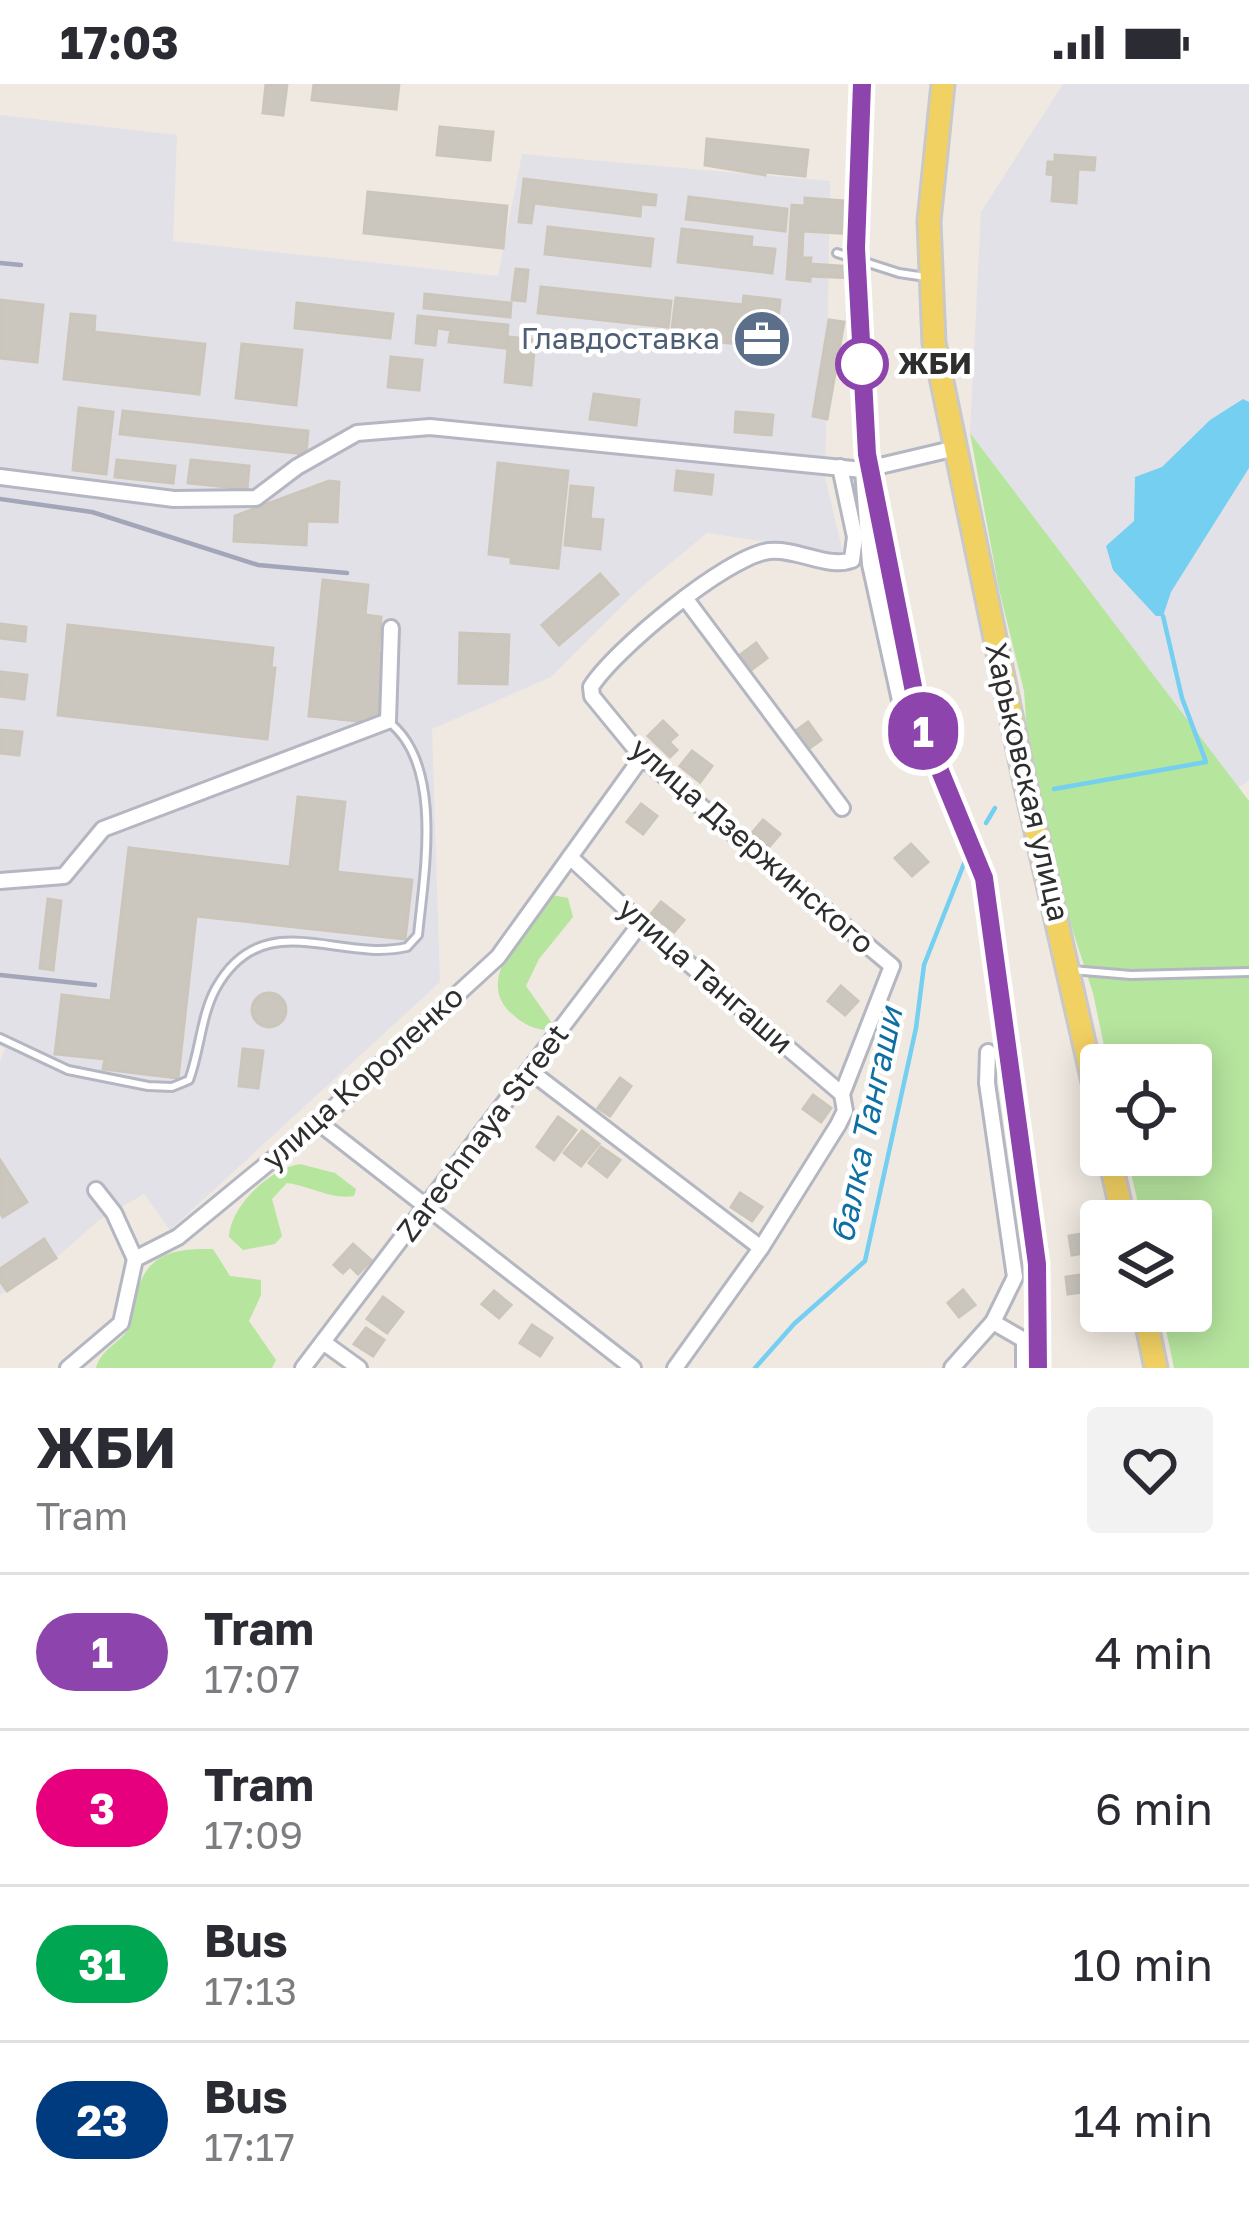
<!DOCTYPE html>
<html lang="en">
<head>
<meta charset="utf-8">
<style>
  body { margin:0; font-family:"Golos Text",sans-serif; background:#f2f2f3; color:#2b2b33; height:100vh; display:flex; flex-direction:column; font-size:45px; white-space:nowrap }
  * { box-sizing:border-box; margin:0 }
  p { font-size:39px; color:#7c7c81 }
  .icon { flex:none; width:66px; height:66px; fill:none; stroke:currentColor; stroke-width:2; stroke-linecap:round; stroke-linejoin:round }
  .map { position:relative; height:1284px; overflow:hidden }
  .drawer { display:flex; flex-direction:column; background:#fff; flex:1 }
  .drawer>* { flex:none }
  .badge { padding:0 24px; border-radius:39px; font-size:42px; line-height:78px }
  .buttons { position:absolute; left:1080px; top:960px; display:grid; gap:24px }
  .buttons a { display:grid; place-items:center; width:132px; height:132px; border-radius:12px; background:#fff; box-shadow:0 6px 30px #0003; font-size:60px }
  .map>.badge { position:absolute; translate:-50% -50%; box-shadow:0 0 0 6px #fff }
  .round { display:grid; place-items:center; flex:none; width:126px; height:126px; border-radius:12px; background:#f2f2f3 }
  .overview { display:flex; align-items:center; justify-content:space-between; height:204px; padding:0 36px }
  h1 { font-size:57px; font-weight:700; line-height:90px }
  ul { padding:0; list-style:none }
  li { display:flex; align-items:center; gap:36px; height:156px; padding:0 36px; border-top:3px solid #e1e1e2 }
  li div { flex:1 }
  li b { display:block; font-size:45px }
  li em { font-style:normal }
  li .badge { min-width:132px; font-weight:700; text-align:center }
  .status { display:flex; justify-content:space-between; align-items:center; height:84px; padding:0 60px; background:#fff; direction:ltr }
  .status svg { height:33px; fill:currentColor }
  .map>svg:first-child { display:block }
  .industrial { fill:#e3e1e8 }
  .green { fill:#b6e59e }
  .water { fill:#75cff0 }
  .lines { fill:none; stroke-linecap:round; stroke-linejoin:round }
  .stream { stroke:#75cff0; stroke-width:4.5 }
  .building { fill:#cbc7bf; stroke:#cbc5ba; stroke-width:3 }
  .service-casing { stroke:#b4b7c1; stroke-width:12 }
  .minor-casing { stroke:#b4b7c1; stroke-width:20 }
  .primary-casing { stroke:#c9c9c9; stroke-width:27 }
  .service { stroke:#fff; stroke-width:6 }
  .minor { stroke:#fff; stroke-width:14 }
  .primary { stroke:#f2d163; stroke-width:21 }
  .tram { stroke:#a3a6b8; stroke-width:3 }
  .rail { stroke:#a3a6b8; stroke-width:4.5 }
  .line-casing { stroke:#fff; stroke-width:27 }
  .line { stroke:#8e44ad; stroke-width:18 }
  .stop-dot { fill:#fff; stroke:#8e44ad; stroke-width:6 }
  .labels { text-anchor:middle; stroke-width:9; stroke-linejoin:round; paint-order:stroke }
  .service-label { font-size:30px; fill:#4e5e75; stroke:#fff; text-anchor:end }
  .stop-label { font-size:30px; font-weight:bold; fill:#2e2e2e; stroke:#fff; text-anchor:start }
  .street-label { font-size:30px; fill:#2e2e2e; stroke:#fff }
  .water-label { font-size:33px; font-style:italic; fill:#0d6fa3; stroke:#fff }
</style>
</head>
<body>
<div class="status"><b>17:03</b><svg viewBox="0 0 49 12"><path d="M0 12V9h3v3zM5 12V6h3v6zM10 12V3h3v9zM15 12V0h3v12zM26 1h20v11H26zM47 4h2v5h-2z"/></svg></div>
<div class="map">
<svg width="1249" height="1284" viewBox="0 0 1249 1284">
  <rect width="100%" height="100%" fill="#efe9e1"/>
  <g class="industrial">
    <polygon points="1063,0 1249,0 1249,697 1238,704 970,349 981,128"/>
    <polygon points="0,31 177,51 173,157 498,192 522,70 830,97 825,394 843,469 707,449 637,507 551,593 432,645 440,898 170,1146 144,1110 99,1136 56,1174 0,1211 0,978 5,964 0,962"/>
  </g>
  <g class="green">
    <polygon points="970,349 1249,717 1249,1284 1174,1284 1162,1227 1191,1227 1191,1137 1142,1137 1127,1071 1191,1071 1191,981 1108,981 1093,909 1065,823 1029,676 1024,607 999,505"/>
    <path d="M552,811L568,814L573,833L539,875L526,902L552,939L546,946C532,945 522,939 511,929C472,894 530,840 552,811Z"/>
    <path d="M300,1080L335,1089L356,1105L354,1112C332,1116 310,1102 287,1099L272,1115L282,1152L275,1160L243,1166L229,1153C230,1122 271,1084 300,1080Z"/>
    <path d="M213,1165L230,1192L261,1196V1211L249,1237L276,1276L272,1284H96C102,1262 125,1258 131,1239C133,1232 132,1225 134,1219C144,1172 167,1164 213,1165Z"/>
  </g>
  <polygon class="water" points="1243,315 1249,318 1249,384 1171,508 1163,532 1156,532 1113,486 1106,462 1134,437 1135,393 1162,383 1210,336"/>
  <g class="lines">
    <g class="stream">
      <polyline points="1054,705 1206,678 1182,614 1163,532"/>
      <polyline points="986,739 995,724"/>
      <polyline points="755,1284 794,1240 865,1177 916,944 924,881 967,772"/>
    </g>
  </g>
  <g class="building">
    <polygon points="266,0 287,0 283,31 263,29"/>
    <polygon points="314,0 399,0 396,25 312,16"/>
    <polygon points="440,43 493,48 490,76 437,71"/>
    <polygon points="707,55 808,66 805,92 765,88 765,91 705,81"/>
    <polygon points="1055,71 1095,74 1094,86 1078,85 1076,119 1052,117 1054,91 1047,90 1048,78 1055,78"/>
    <polygon points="524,95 656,111 655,121 641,120 640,132 534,119 531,139 519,138"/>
    <polygon points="368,108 507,122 503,164 364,149"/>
    <polygon points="689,113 787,125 785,147 686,135"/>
    <polygon points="805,114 857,118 855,150 803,147 802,174 811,174 810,180 853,183 852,194 810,192 810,197 787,195 792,121 805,122"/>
    <polygon points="548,143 653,155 650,182 545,170"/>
    <polygon points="682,145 752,153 751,163 775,165 772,189 678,178"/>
    <polygon points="516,185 528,186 525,217 512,216"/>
    <polygon points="541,203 671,217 668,243 538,229"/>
    <polygon points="425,210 511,219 510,233 424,224"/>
    <polygon points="744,212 780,216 775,264 671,253 676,214 743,221"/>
    <polygon points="0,216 43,221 37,278 0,274"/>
    <polygon points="297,219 393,230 390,254 295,244"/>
    <polygon points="71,230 95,232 94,248 205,260 199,310 64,295"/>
    <polygon points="418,232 508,241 506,264 449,258 451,246 437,244 435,261 416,259"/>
    <polygon points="829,236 844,238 827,335 813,332"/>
    <polygon points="509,253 535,256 531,301 505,298"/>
    <polygon points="242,260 302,266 296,321 236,314"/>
    <polygon points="391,273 422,276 419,306 388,303"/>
    <polygon points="594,310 639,316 636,341 590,335"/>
    <polygon points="79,324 113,328 106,390 73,386"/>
    <polygon points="123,327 308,347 306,370 120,350"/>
    <polygon points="736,328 773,331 771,351 735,348"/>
    <polygon points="117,376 175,382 173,399 115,393"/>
    <polygon points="191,376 249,382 247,405 188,399"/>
    <polygon points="498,379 568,387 558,484 511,479 511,473 489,470"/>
    <polygon points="677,387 713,391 711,410 675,406"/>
    <polygon points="329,397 339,398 337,438 307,437 306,461 234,457 235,432"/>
    <polygon points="571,402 593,404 590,435 603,436 600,465 565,461"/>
    <polygon points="600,490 618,510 559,561 542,541"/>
    <polygon points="323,496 368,501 365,531 381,533 378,569 384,570 377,639 309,632"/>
    <polygon points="0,540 26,543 25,557 0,554"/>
    <polygon points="68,541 273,564 271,584 275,584 267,655 58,631"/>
    <polygon points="460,549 509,551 507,600 459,599"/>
    <polygon points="756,559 767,574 751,586 740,571"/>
    <polygon points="1,588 27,591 24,615 0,612"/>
    <polygon points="663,637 677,651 669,658 677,666 670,673 648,652"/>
    <polygon points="808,638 821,656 807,666 794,648"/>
    <polygon points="0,646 22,648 19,671 0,669"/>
    <polygon points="692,667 712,682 700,698 680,682"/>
    <polygon points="298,713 345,718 337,788 412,796 405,855 196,832 178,994 103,985 105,975 55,970 62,911 111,917 129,764 290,783"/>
    <polygon points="641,720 657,732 643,750 627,738"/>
    <polygon points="763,736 780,750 769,763 752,749"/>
    <polygon points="911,760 928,778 912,792 895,774"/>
    <polygon points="48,815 61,817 53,886 40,884"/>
    <polygon points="661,818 684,836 674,848 651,830"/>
    <polygon points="841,902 858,917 845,931 828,917"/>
    <circle cx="269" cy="926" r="17"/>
    <polygon points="243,965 263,967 258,1004 239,1002"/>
    <polygon points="620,994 631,1002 610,1032 598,1024"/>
    <polygon points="813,1011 831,1024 821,1038 803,1025"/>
    <polygon points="558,1033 576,1046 554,1076 537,1063"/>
    <polygon points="582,1047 599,1060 581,1082 564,1069"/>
    <polygon points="601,1063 620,1076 607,1093 589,1079"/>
    <polygon points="0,1076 27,1118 3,1133 0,1128"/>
    <polygon points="740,1109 762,1123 752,1137 731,1123"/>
    <polygon points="1088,1149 1091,1168 1072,1171 1069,1152"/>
    <polygon points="44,1155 56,1174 7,1207 0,1197 0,1185"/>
    <polygon points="353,1160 371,1176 358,1190 350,1182 343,1189 334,1181"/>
    <polygon points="1088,1190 1090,1207 1068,1210 1066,1193"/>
    <polygon points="963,1206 975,1221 959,1233 948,1219"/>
    <polygon points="494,1207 511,1221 499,1234 482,1220"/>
    <polygon points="383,1213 403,1228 387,1249 367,1235"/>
    <polygon points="532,1241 552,1254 540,1272 520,1259"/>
    <polygon points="366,1244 384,1256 373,1272 354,1260"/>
  </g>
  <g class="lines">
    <g class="service-casing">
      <g id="service">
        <polyline points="837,169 899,189 926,193"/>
        <polyline points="1072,886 1131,891 1249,888"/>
        <path d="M0,954L68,986L148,1002L172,1003L189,996C200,967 201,931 216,904C263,820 338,879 407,863L418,851C424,790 444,681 389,638"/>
      </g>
    </g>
    <g class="minor-casing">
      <g id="minor">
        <polyline points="863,386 870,480 903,630"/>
        <polyline points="0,393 174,415 256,414 297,383 357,349 430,343 863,386 956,364"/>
        <polyline points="685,514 842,724"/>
        <polyline points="570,773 641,839 842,1010"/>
        <polyline points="0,797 64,792 103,745 388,637 391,544"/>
        <polyline points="530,987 761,1164"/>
        <polyline points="318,1038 633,1284"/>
        <polyline points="96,1106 114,1129 135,1175"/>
        <polyline points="993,1238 1024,1256 1024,1284"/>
        <polyline points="323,1258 359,1284"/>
        <polyline points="68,1284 121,1239 135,1175 178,1153 318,1038 498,873 642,673"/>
        <polyline points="303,1284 641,839"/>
        <path d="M675,1284L761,1164L838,1041L845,1027L842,1010L892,882L642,673L592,612L591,603C613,567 727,472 769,467C797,464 828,485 852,476L855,453L840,383"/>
        <polyline points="952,1284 993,1238 1015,1193 987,999 988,968"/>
      </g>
    </g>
    <g class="primary-casing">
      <g id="primary">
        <polyline points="943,0 929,137 934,259 1025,699 1101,1033"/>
        <polyline points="1109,1071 1124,1137"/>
        <polyline points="1144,1227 1156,1284"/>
      </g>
    </g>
    <use href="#service" class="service"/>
    <use href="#minor" class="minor"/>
    <use href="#primary" class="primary"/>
    <path class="tram" d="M870,0C865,122 863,242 876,364C885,446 907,542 925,623C940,693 983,747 996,819L1048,1188V1284"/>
    <g class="rail">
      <polyline points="0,179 21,181"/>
      <polyline points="0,415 92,428 258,481 347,489"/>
      <polyline points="0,891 95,901"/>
    </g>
  </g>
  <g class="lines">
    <g class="line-casing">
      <polyline id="line" points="862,0 856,164 867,370 920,638 984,794 1037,1180 1038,1284"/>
    </g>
    <use href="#line" class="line"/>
  </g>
  <defs>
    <g id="office-disc" transform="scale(3)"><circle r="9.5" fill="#5c6f8a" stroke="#fff"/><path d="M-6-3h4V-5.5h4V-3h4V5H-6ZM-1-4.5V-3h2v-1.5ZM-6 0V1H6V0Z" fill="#fff"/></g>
  </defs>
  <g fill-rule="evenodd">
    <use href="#office-disc" x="762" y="255"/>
  </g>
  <circle class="stop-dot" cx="862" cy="280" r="24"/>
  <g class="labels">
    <g class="service-label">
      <text x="720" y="265">Главдоставка</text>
    </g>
    <g class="stop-label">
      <text x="898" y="290">ЖБИ</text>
    </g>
    <g class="street-label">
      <text transform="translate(1027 698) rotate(77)" y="10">Харьковская улица</text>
      <text transform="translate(752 762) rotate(41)" y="10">улица Дзержинского</text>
      <text transform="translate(705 892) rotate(41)" y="10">улица Тангаши</text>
      <text transform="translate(363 994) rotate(-42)" y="10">улица Короленко</text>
      <text transform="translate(483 1049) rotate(-53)" y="10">Zarechnaya Street</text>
    </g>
    <g class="water-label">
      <text transform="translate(866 1041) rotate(-78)" y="12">балка Тангаши</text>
    </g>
  </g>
</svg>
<div class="buttons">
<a><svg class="icon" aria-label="locate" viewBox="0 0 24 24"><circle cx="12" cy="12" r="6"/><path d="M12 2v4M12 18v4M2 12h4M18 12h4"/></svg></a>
<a><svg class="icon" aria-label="layers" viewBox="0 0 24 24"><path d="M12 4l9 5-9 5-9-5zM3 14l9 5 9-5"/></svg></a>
</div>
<b class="badge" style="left:923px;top:647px;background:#8e44ad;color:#fff">1</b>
</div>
<section class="drawer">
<div class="overview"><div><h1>ЖБИ</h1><p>Tram</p></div><a class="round"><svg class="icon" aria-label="heart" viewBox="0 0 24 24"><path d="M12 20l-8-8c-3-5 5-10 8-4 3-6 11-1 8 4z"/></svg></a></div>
<ul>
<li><span class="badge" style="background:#8e44ad;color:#fff">1</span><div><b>Tram</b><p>17:07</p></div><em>4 min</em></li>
<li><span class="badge" style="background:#e6007e;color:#fff">3</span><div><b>Tram</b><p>17:09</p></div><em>6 min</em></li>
<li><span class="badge" style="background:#00a651;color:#fff">31</span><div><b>Bus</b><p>17:13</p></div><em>10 min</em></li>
<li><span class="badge" style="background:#003b80;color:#fff">23</span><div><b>Bus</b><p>17:17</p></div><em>14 min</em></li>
</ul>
</section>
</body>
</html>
